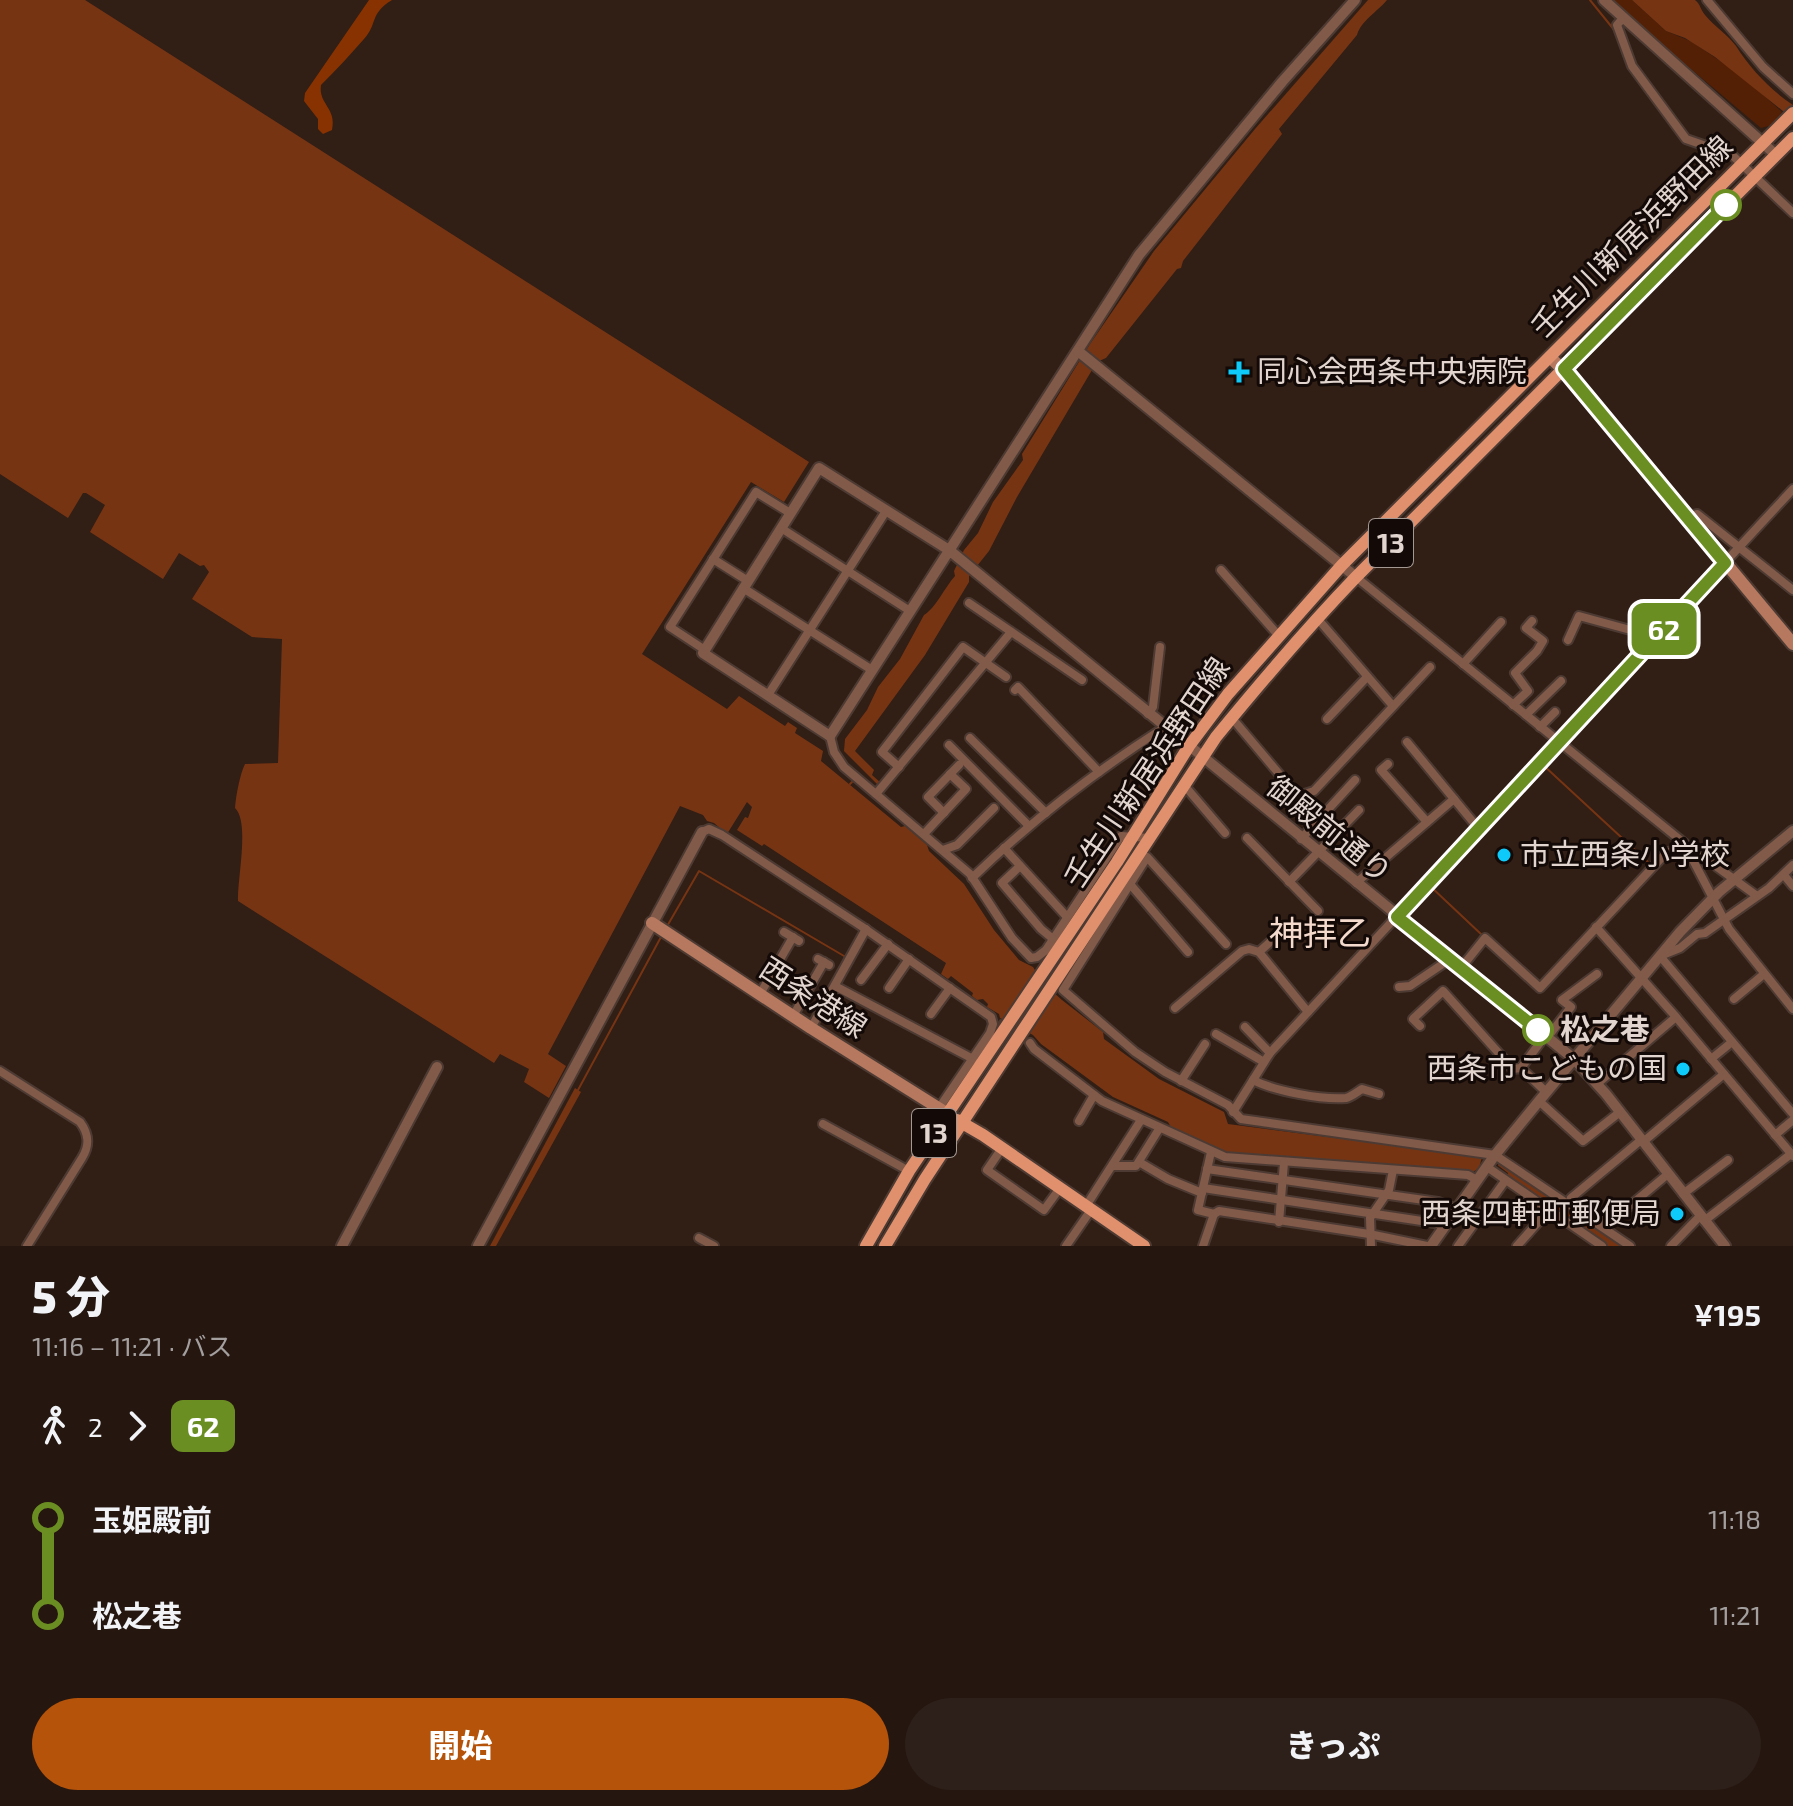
<!DOCTYPE html>
<html lang="ja">
<head>
<meta charset="utf-8">
<style>
  body { margin:0; font-family:"Exo 2","Noto Sans JP",sans-serif; background:#2d1f19; color:#f1f3f6; height:100vh; display:flex; flex-direction:column; font-size:30px; white-space:nowrap }
  * { box-sizing:border-box; margin:0 }
  p { font-size:26px; color:#a39f9f }
  .icon { flex:none; width:44px; height:44px; fill:none; stroke:currentColor; stroke-width:2; stroke-linecap:round; stroke-linejoin:round }
  .map { position:relative; height:1246px; overflow:hidden }
  .panel { display:flex; flex-direction:column; background:#251610; flex:1 }
  .panel>* { flex:none }
  .badge { padding:0 16px; border-radius:12px; font-size:28px; line-height:52px }
  .map>.badge { position:absolute; translate:-50% -50%; box-shadow:0 0 0 4px #fff }
  .legs { display:flex; align-items:center; gap:12px; height:88px; padding:0 32px; font-size:26px }
  .legs p { margin-inline-start:auto }
  .headline { display:flex; align-items:center; justify-content:space-between; height:136px; padding:0 32px }
  h1 { font-size:44px; font-weight:800; line-height:60px }
  .cta { display:flex; gap:16px; margin-top:auto; padding:16px 32px }
  .cta a { flex:1; height:92px; border-radius:48px; background:#b45309; color:#fff; font-size:32px; font-weight:800; line-height:92px; text-align:center }
  .cta a+a { background:#2d1f19; color:#f1f3f6 }
  ul { padding:0 32px; list-style:none }
  li { display:flex; align-items:center; gap:28px; height:96px; font-size:30px }
  li i { display:grid; place-items:center; width:12px; height:100%; margin:0 10px; background:currentColor }
  li i::after { content:''; width:20px; height:20px; margin:-10px; border:6px solid; border-radius:50%; background:#251610 }
  li p { margin-inline-start:auto }
  li:first-child i { background:linear-gradient(#0000 50%,currentColor 0) }
  li:last-child i { background:linear-gradient(currentColor 50%,#0000 0) }
  .map>svg:first-child { display:block }
  .green { fill:#542005 }
  .forest { fill:#873200 }
  .water { fill:#763413 }
  .lines { fill:none; stroke-linecap:round; stroke-linejoin:round }
  .stream { stroke:#763413; stroke-width:2 }
  .minor-tunnel { stroke:#4c3931; stroke-width:8; stroke-dasharray:8 4; stroke-linecap:butt }
  .minor-casing { stroke:#4d3b33; stroke-width:12 }
  .tertiary-casing { stroke:#4d3b33; stroke-width:14 }
  .secondary-casing { stroke:#4d3b33; stroke-width:16 }
  .primary-casing { stroke:#4d3b33; stroke-width:16 }
  .minor { stroke:#815a4a; stroke-width:8 }
  .tertiary { stroke:#815a4a; stroke-width:10 }
  .secondary { stroke:#b6785e; stroke-width:12 }
  .primary { stroke:#e0906d; stroke-width:12 }
  .line-1-casing { stroke:#fff; stroke-width:18 }
  .line-1 { stroke:#6b8e23; stroke-width:12 }
  .stop-1-dot { fill:#fff; stroke:#6b8e23; stroke-width:4 }
  .poi-dot { fill:#0ecafa; stroke:#130a07; stroke-width:3 }
  .labels { text-anchor:middle; stroke-width:6; stroke-linejoin:round; paint-order:stroke }
  .shield { fill:#130a07; stroke:#a49893; stroke-width:2 }
  .shield-label { font-size:28px; font-weight:bold; fill:#e2d5cf }
  .street-label { font-size:30px; fill:#e2d5cf; stroke:#130a07 }
  .poi-label { font-size:30px; fill:#e2d5cf; stroke:#130a07; text-anchor:start }
  .stop-label { font-size:30px; font-weight:bold; fill:#e2d5cf; stroke:#130a07; text-anchor:start }
  .quarter-label { font-size:34px; fill:#f4d9cd; stroke:#130a07 }
</style>
</head>
<body>
<div class="map">
<svg width="1793" height="1246" viewBox="0 0 1793 1246">
  <rect width="100%" height="100%" fill="#311e15"/>
  <polygon class="green" points="1609,0 1632,0 1666,31 1692,42 1742,76 1782,112 1772,125 1761,128"/>
  <path class="forest" d="M369,0H392C369,14 378,24 364,39C350,55 336,70 321,85C318,104 337,108 332,130L323,134L318,129V119L304,101L305,93Z"/>
  <g class="water">
    <path d="M0,0H85L809,462L784,502L751,482L642,654L727,709L739,696L785,726L788,722L797,728L795,733L823,751L821,761L901,827L905,826L927,845L929,851L964,884L994,930L1019,960L1033,967L1043,983L1062,1000L1103,1032L1104,1039L1159,1079L1224,1112L1228,1124L1482,1157L1479,1168L1473,1172L1429,1167V1170L1238,1155L1219,1151L1172,1129L1168,1122L1113,1097L1041,1044L1033,1035L1000,1018L999,1014L987,1007L988,1004L983,999L977,1000L972,996L973,993L951,976L948,979L941,974L946,963L764,844L762,846L737,830L745,817L748,818L752,807L747,802L727,834L714,823L707,821L703,815L680,806L548,1054L566,1066L549,1098L524,1082L529,1069L500,1054L494,1063L238,901C237,879 250,822 235,808C236,795 240,774 245,764L278,763L282,639L252,637L192,599L209,572L204,565L200,566L179,553L163,579L90,532L105,505L86,493H83L68,518L0,474Z"/>
    <path d="M1368,0H1387C1377,12 1361,21 1357,35L1279,129L1282,134L1183,261L1181,268L1177,269L1106,358L1099,361L1092,370L1017,497L989,551L969,576V582L925,655L855,751L874,770L872,775L881,783L879,786L844,751L845,739L867,710L878,687L900,659L924,615C935,609 945,587 955,576L954,571L964,550L978,533L993,502L1023,460L1022,454L1090,344L1154,251L1255,129Z"/>
    <path d="M1632,0H1695C1701,5 1700,9 1705,15C1714,26 1728,35 1736,46C1750,68 1770,90 1793,105V119L1715,57L1685,38L1666,31Z"/>
    <polygon points="575,1088 581,1092 496,1246 490,1246"/>
    <polygon points="1511,1169 1622,1246 1603,1246 1505,1178"/>
  </g>
  <g class="lines">
    <g class="stream">
      <polyline points="1590,0 1615,31"/>
      <polyline points="1542,764 1648,862"/>
      <polyline points="850,784 855,779"/>
      <polyline points="1430,886 1482,935"/>
      <polyline points="666,928 699,871 844,956"/>
      <polyline points="578,1090 661,937"/>
      <polyline points="1499,1165 1511,1174"/>
    </g>
    <polyline class="minor-tunnel" points="998,1022 1030,1043"/>
    <g class="minor-casing">
      <g id="minor">
        <polyline points="1707,0 1763,67 1793,94"/>
        <polyline points="1623,18 1617,25 1632,66 1686,139 1732,155 1793,213"/>
        <polyline points="1688,517 1697,514 1793,590"/>
        <polyline points="781,528 910,611"/>
        <polyline points="713,559 748,581"/>
        <polyline points="1221,570 1278,635"/>
        <polyline points="1356,577 1684,843 1729,929 1793,1009"/>
        <polyline points="743,588 872,670"/>
        <polyline points="969,603 1082,680"/>
        <polyline points="1317,618 1393,706"/>
        <polyline points="1568,640 1579,616 1656,637"/>
        <polyline points="705,650 670,627 756,492 790,513"/>
        <polyline points="1463,664 1501,622"/>
        <polyline points="1015,690 1018,687 1099,772"/>
        <polyline points="768,695 886,511"/>
        <polyline points="1513,705 1528,691 1515,673 1537,651 1543,641 1526,628 1532,621"/>
        <polyline points="1148,714 1153,707 1160,647"/>
        <polyline points="1526,715 1561,681"/>
        <polyline points="1232,718 1291,788 1298,796 1314,791 1430,667"/>
        <polyline points="1327,719 1367,677"/>
        <polyline points="1540,727 1555,712"/>
        <polyline points="830,736 834,752 844,767 970,874 1012,938 1031,958 1037,957 1046,950 1121,836 1149,838"/>
        <polyline points="970,738 1046,813"/>
        <polyline points="1407,742 1454,799"/>
        <polyline points="949,745 1029,826"/>
        <polyline points="1388,764 1381,770 1427,822"/>
        <polyline points="899,767 882,752 963,647 1006,677"/>
        <polyline points="1184,785 1225,833"/>
        <polyline points="876,794 1011,632"/>
        <polyline points="1306,795 1309,808 1319,820"/>
        <polyline points="944,813 928,797 959,765"/>
        <polyline points="702,832 709,829 722,835 861,926 991,1017 993,1024 990,1033 939,1108"/>
        <polyline points="924,834 966,789 950,774"/>
        <polyline points="1247,838 1318,911"/>
        <polyline points="1301,839 1355,780"/>
        <polyline points="1004,848 1067,917"/>
        <polyline points="943,850 957,845 994,808"/>
        <polyline points="1793,865 1769,888 1705,933 1697,934 1680,948 1660,956 1793,1114"/>
        <polyline points="1020,866 1002,883 1041,929 1053,939"/>
        <polyline points="1784,875 1793,886"/>
        <path d="M972,878C1031,821 1096,771 1165,727"/>
        <polyline points="1289,882 1359,810"/>
        <polyline points="1356,883 1454,799 1478,828"/>
        <polyline points="1130,884 1188,952"/>
        <polyline points="1596,927 1676,1017 1793,1156"/>
        <polyline points="784,932 799,941"/>
        <polyline points="1226,944 1147,857 1063,990 1135,1052 1165,1072 1228,1105 1241,1119 1495,1155 1630,1246"/>
        <polyline points="1259,952 1279,934"/>
        <polyline points="818,959 829,965"/>
        <polyline points="1461,968 1485,938 1540,988 1667,852 1688,850 1713,864 1757,896"/>
        <polyline points="861,980 888,944"/>
        <polyline points="835,986 973,1059"/>
        <polyline points="1399,987 1410,986 1450,959"/>
        <polyline points="889,988 909,959"/>
        <polyline points="760,994 793,937"/>
        <polyline points="1734,999 1764,974"/>
        <polyline points="1175,1008 1242,951 1249,949 1259,952 1308,1012"/>
        <polyline points="931,1014 950,988"/>
        <polyline points="793,1016 824,962"/>
        <polyline points="1420,1026 1413,1019 1443,991 1513,1069 1521,1068 1545,1036"/>
        <polyline points="1245,1027 1270,1053"/>
        <polyline points="811,1028 866,929"/>
        <polyline points="1216,1034 1264,1062"/>
        <polyline points="1547,1038 1571,1007 1562,1000 1597,974"/>
        <polyline points="1030,1043 1034,1049 1102,1101 1225,1157 1468,1175 1477,1180"/>
        <polyline points="1711,1059 1732,1042"/>
        <polyline points="1521,1068 1546,1092"/>
        <path d="M0,1071L80,1122C89,1134 90,1145 82,1158L27,1246"/>
        <path d="M1253,1080C1274,1091 1322,1100 1346,1098C1351,1097 1357,1092 1362,1089L1379,1094"/>
        <polyline points="1181,1081 1205,1044"/>
        <polyline points="1597,1084 1676,1017"/>
        <polyline points="1539,1101 1583,1141 1620,1112"/>
        <polyline points="1233,1112 1270,1053 1793,489"/>
        <polyline points="1079,1121 1094,1095"/>
        <polyline points="823,1124 909,1171"/>
        <polyline points="1775,1135 1793,1120"/>
        <polyline points="1641,1140 1571,1198 1608,1224 1668,1174"/>
        <polyline points="1643,1142 1724,1074"/>
        <polyline points="1002,1148 987,1170 1044,1210 1060,1188"/>
        <polyline points="1139,1162 1168,1179 1202,1193"/>
        <polyline points="1113,1166 1136,1166 1159,1129"/>
        <polyline points="1487,1167 1602,1246"/>
        <polyline points="1207,1169 1438,1202 1457,1209"/>
        <polyline points="1203,1188 1435,1223 1445,1227"/>
        <polyline points="1683,1194 1728,1160"/>
        <polyline points="1086,1206 1141,1120"/>
        <polyline points="1214,1214 1219,1211 1369,1234 1427,1246"/>
        <polyline points="1704,1221 1791,1154"/>
        <polyline points="1279,1222 1284,1163"/>
        <polyline points="699,1238 714,1246"/>
        <polyline points="1066,1246 1091,1210"/>
        <polyline points="1203,1246 1214,1214 1198,1210 1211,1152"/>
        <polyline points="1371,1246 1370,1218 1389,1190 1393,1170"/>
        <polyline points="1458,1246 1505,1181"/>
        <polyline points="1517,1246 1549,1210"/>
        <polyline points="1671,1246 1700,1216"/>
      </g>
    </g>
    <g class="tertiary-casing">
      <g id="tertiary">
        <polyline points="1355,0 1282,82 1139,255 830,736 703,653 819,468 949,550 1574,1059 1606,1094 1725,1246"/>
        <polyline points="1604,0 1776,155"/>
        <polyline points="1078,351 1356,577"/>
        <polyline points="342,1246 437,1067"/>
        <polyline points="478,1246 702,832"/>
        <polyline points="1431,1246 1495,1155 1539,1101 1680,932 1719,892 1793,831"/>
      </g>
    </g>
    <g class="secondary-casing">
      <g id="secondary">
        <polyline points="1550,357 1577,384 1793,644"/>
        <polyline points="652,923 811,1028 948,1114"/>
      </g>
    </g>
    <g class="primary-casing">
      <g id="primary">
        <polyline points="957,1120 983,1135 1144,1246"/>
        <polyline points="866,1246 909,1171 1117,862 1189,746 1228,694 1342,565 1793,113"/>
        <path d="M885,1246L925,1179L1216,737C1261,682 1307,628 1356,577L1793,138"/>
      </g>
    </g>
    <use href="#minor" class="minor"/>
    <use href="#tertiary" class="tertiary"/>
    <use href="#secondary" class="secondary"/>
    <use href="#primary" class="primary"/>
  </g>
  <g class="lines">
    <g class="line-1-casing">
      <polyline id="line-1" points="1538,1030 1397,917 1725,563 1564,369 1726,205"/>
    </g>
    <use href="#line-1" class="line-1"/>
  </g>
  <g class="stop-1-dot">
    <circle cx="1726" cy="205" r="14"/>
    <circle cx="1538" cy="1030" r="14"/>
  </g>
  <g class="poi-dot">
    <path d="M1235 360h8v8h8v8h-8v8h-8v-8h-8v-8h8z"/>
    <circle cx="1504" cy="855" r="8"/>
    <circle cx="1683" cy="1069" r="8"/>
    <circle cx="1677" cy="1214" r="8"/>
  </g>
  <g class="labels">
    <g class="shield">
      <rect x="1369" y="519" width="44" height="48" rx="6"/>
      <rect x="912" y="1109" width="44" height="48" rx="6"/>
    </g>
    <g class="shield-label">
      <text x="1391" y="553">13</text>
      <text x="934" y="1143">13</text>
    </g>
    <g class="street-label">
      <text transform="translate(1632 237) rotate(-45)" y="10">壬生川新居浜野田線</text>
      <text transform="translate(1147 773) rotate(-56)" y="10">壬生川新居浜野田線</text>
      <text transform="translate(1329 830) rotate(39)" y="10">御殿前通り</text>
      <text transform="translate(813 998) rotate(33)" y="10">西条港線</text>
    </g>
    <g class="poi-label">
      <text x="1257" y="382">同心会西条中央病院</text>
      <text x="1520" y="865">市立西条小学校</text>
      <text x="1667" y="1079" text-anchor="end">西条市こどもの国</text>
      <text x="1661" y="1224" text-anchor="end">西条四軒町郵便局</text>
    </g>
    <g class="stop-label">
      <text x="1560" y="1040">松之巷</text>
    </g>
    <g class="quarter-label">
      <text x="1320" y="945">神拝乙</text>
    </g>
  </g>
</svg>
<b class="badge" style="left:1664px;top:629px;background:#6b8e23;color:#fff">62</b>
</div>
<section class="panel">
<div class="headline"><div><h1>5 分</h1><p>11:16 – 11:21 · バス</p></div><b>¥195</b></div>
<div class="legs"><svg class="icon" aria-label="walk" viewBox="0 0 24 24"><circle cx="13" cy="4" r="2"/><path d="M13 8l-2 6 4 7M11 14l-3 7M7 12l3-4h3l4 4"/></svg>2<svg class="icon" aria-label="forward" viewBox="0 0 24 24"><path d="M9 5l7 7-7 7"/></svg><b class="badge" style="background:#6b8e23;color:#fff">62</b></div>
<ul>
<li><i style="color:#6b8e23"></i><b>玉姫殿前</b><p>11:18</p></li>
<li><i style="color:#6b8e23"></i><b>松之巷</b><p>11:21</p></li>
</ul>
<div class="cta"><a>開始</a><a>きっぷ</a></div>
</section>
</body>
</html>
